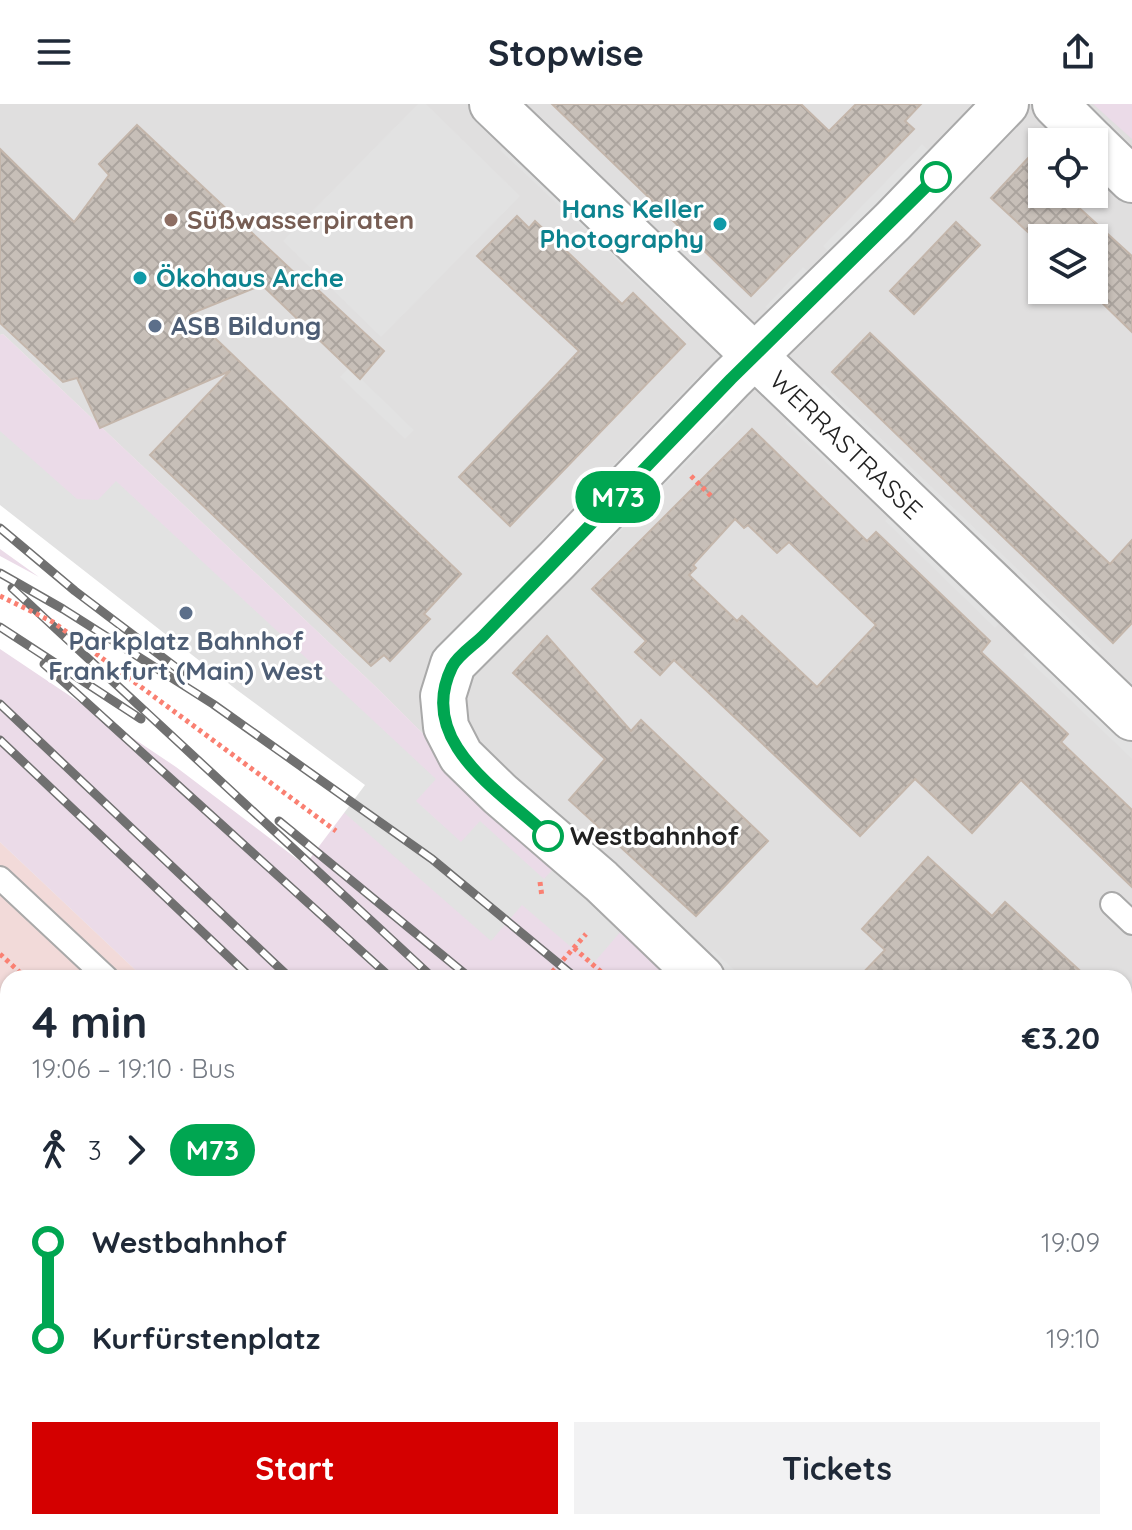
<!DOCTYPE html>
<html lang="en">
<head>
<meta charset="utf-8">
<style>
  body { margin:0; font-family:Quicksand,sans-serif; background:#f2f2f3; color:#1f2937; height:100vh; display:flex; flex-direction:column; font-size:30px; white-space:nowrap }
  * { box-sizing:border-box; margin:0 }
  p { font-size:26px; color:#747a83 }
  .icon { flex:none; width:44px; height:44px; fill:none; stroke:currentColor; stroke-width:2; stroke-linecap:round; stroke-linejoin:round }
  .map { position:relative; flex:1; overflow:hidden }
  .drawer { position:absolute; left:0px; top:866px; width:1132px; height:560px; display:flex; flex-direction:column; background:#fff; border-radius:24px 24px 0 0; box-shadow:0 2px 6px #0004 }
  .drawer>* { flex:none }
  .badge { padding:0 16px; border-radius:26px; font-size:28px; line-height:52px }
  .controls { position:absolute; left:1028px; top:24px; display:grid; gap:16px }
  .controls a { display:grid; place-items:center; width:80px; height:80px; border-radius:0px; background:#fff; box-shadow:0 2px 6px #0004; font-size:40px }
  .map>.badge { position:absolute; translate:-50% -50%; box-shadow:0 0 0 4px #fff }
  .legs { display:flex; align-items:center; gap:12px; height:88px; padding:0 32px; font-size:26px }
  .legs p { margin-inline-start:auto }
  .head { display:flex; align-items:center; justify-content:space-between; height:136px; padding:0 32px }
  h1 { font-size:44px; font-weight:700; line-height:60px }
  .button { display:flex; gap:16px; margin-top:auto; padding:16px 32px }
  .button a { flex:1; height:92px; border-radius:0px; background:#d40000; color:#fff; font-size:32px; font-weight:700; line-height:92px; text-align:center }
  .button a+a { background:#f2f2f3; color:#1f2937 }
  ul { padding:0 32px; list-style:none }
  li { display:flex; align-items:center; gap:28px; height:96px; font-size:30px }
  li i { display:grid; place-items:center; width:12px; height:100%; margin:0 10px; background:currentColor }
  li i::after { content:''; width:20px; height:20px; margin:-10px; border:6px solid; border-radius:50%; background:#fff }
  li p { margin-inline-start:auto }
  li:first-child i { background:linear-gradient(#0000 50%,currentColor 0) }
  li:last-child i { background:linear-gradient(currentColor 50%,#0000 0) }
  header { display:flex; justify-content:space-between; align-items:center; height:104px; padding:0 32px; background:#fff; font-size:36px; font-weight:700 }
  .map>svg:first-child { display:block }
  .residential { fill:#e0dfdf; fill-rule:evenodd }
  .commercial { fill:#f2dad9 }
  .railway { fill:#ebdbe8 }
  .parking { fill:#e2e2e2 }
  .pier { fill:#fff }
  .building { fill:url(#building-cross-hatch); stroke:#c4b6ab; stroke-width:2; fill-rule:evenodd }
  .lines { fill:none; stroke-linecap:round; stroke-linejoin:round }
  .service-casing { stroke:#a9a9a9; stroke-width:26 }
  .minor-casing { stroke:#a9a9a9; stroke-width:48 }
  .tertiary-casing { stroke:#a9a9a9; stroke-width:48 }
  .path { stroke:#fa8072; stroke-width:5; stroke-dasharray:4 4; stroke-linecap:butt }
  .service { stroke:#fff; stroke-width:22 }
  .minor { stroke:#fff; stroke-width:44 }
  .tertiary { stroke:#fff; stroke-width:44 }
  .rail-casing { stroke:#707070; stroke-width:9 }
  .rail { stroke:#fff; stroke-width:6; stroke-dasharray:18; stroke-linecap:butt }
  .path-bridge { stroke:#fa8072; stroke-width:5; stroke-dasharray:4 4; stroke-linecap:butt }
  .line-1-casing { stroke:#fff; stroke-width:18 }
  .line-1 { stroke:#00a651; stroke-width:12 }
  .stop-1-dot { fill:#fff; stroke:#00a651; stroke-width:4 }
  .education-dot { fill:#8d6e63; stroke:#fff; stroke-width:3 }
  .culture-dot { fill:#0f9aa8; stroke:#fff; stroke-width:3 }
  .service-dot { fill:#5c6f8a; stroke:#fff; stroke-width:3 }
  .labels { text-anchor:middle; stroke-width:6; stroke-linejoin:round; paint-order:stroke }
  .culture-label { font-size:26px; font-weight:bold; fill:#0d838f; stroke:#fff; text-anchor:end }
  .education-label { font-size:26px; font-weight:bold; fill:#785e54; stroke:#fff; text-anchor:start }
  .service-label { font-size:26px; font-weight:bold; fill:#4e5e75; stroke:#fff; text-anchor:start }
  .street-label { font-size:26px; fill:#222; stroke:#fff }
  .stop-label { font-size:26px; font-weight:bold; fill:#222; stroke:#fff; text-anchor:start }
</style>
</head>
<body>
<header><svg class="icon" aria-label="menu" viewBox="0 0 24 24"><path d="M4 6h16M4 12h16M4 18h16"/></svg>Stopwise<svg class="icon" aria-label="share" viewBox="0 0 24 24"><path d="M12 15V3M7 8l5-5 5 5M5 13v7h14v-7"/></svg></header>
<div class="map">
<svg width="1132" height="1426" viewBox="0 0 1132 1426">
  <defs>
    <pattern id="building-cross-hatch" width="8" height="8" patternUnits="userSpaceOnUse" patternTransform="scale(2)"><rect width="8" height="8" fill="#c7bfb8"/><path d="M0 0l8 8M0 8l8-8" fill="none" stroke="#aba49e"/></pattern>
  </defs>
  <rect width="100%" height="100%" fill="#f2efe9"/>
  <g class="residential">
    <path d="M0,0H1132V1225L1124,1218V874H679L524,730L376,583L3,230L0,231ZM1042,38H1094V90H1042ZM1042,134H1094V186H1042Z"/>
    <polygon points="554,1418 621,1418 632,1426 483,1426"/>
  </g>
  <polygon class="commercial" points="0,738 144,874 8,874 8,1418 554,1418 483,1426 0,1426"/>
  <g class="railway">
    <polygon points="1093,0 1132,0 1132,35"/>
    <polygon points="3,230 376,583 524,730 679,874 144,874 0,738 0,231"/>
    <polygon points="738,1418 1124,1418 1132,1426 748,1426"/>
  </g>
  <g class="parking">
    <polygon points="418,0 426,0 520,92 381,233 283,137"/>
    <polygon points="508,38 692,211 684,219 500,46"/>
    <polygon points="922,40 929,47 830,149 823,142"/>
    <polygon points="803,163 811,170 772,209 765,203"/>
    <polygon points="349,263 414,326 405,335 340,273"/>
    <polygon points="698,272 708,282 548,447 539,438"/>
    <polygon points="824,280 1101,545 1092,555 815,288"/>
    <polygon points="725,301 735,310 582,467 572,457"/>
    <polygon points="793,311 844,359 835,367 785,319"/>
    <polygon points="0,327 77,395 98,396 116,377 436,675 416,697 461,738 480,717 544,775 553,765 622,826 592,861 522,801 491,837 0,408"/>
    <polygon points="894,408 1004,515 995,524 885,417"/>
    <polygon points="1032,542 1132,638 1132,655 1023,551"/>
    <polygon points="713,846 743,874 725,874 705,855"/>
    <polygon points="0,1319 8,1319 8,1416 0,1417"/>
    <polygon points="1124,1359 1132,1368 1132,1426 1084,1426 1076,1418 1124,1418"/>
  </g>
  <polygon class="pier" points="0,401 237,586 365,681 305,761 176,663 0,545 0,452 39,473 0,445"/>
  <g class="building">
    <polygon points="552,0 801,0 829,27 856,0 921,0 905,17 914,25 751,192"/>
    <polygon points="137,21 299,173 301,170 384,247 360,275 262,181 190,210 461,470 424,510 430,515 390,557 384,551 371,562 150,351 230,267 100,324 77,274 63,278 0,219 0,45 74,118 109,71 99,60"/>
    <polygon points="1042,39 1042,90 1064,90 1132,152 1132,228 1089,186 1094,186 1094,134 1042,134 1042,141 991,94"/>
    <polygon points="517,112 529,124 535,117 622,200 633,189 685,240 510,422 459,373 579,247 477,152"/>
    <polygon points="956,118 980,141 914,210 890,187"/>
    <polygon points="870,229 1110,460 1132,436 1132,519 1113,539 832,268"/>
    <path d="M752,325L867,437L876,428L990,537L981,548L1068,630L1061,638L1132,706V783L1021,676L972,729L915,675L860,732L674,556L660,571L635,548L646,537L592,485ZM735,415L744,424L748,421L777,449L789,438L876,521L817,583L742,512L737,517L689,471L696,464L693,461Z"/>
    <polygon points="547,532 631,627 641,616 768,737 696,812 569,696 605,655 513,569"/>
    <polygon points="928,753 992,812 1005,798 1088,874 858,874 885,846 862,825"/>
  </g>
  <g class="lines">
    <g class="service-casing">
      <g id="service">
        <polyline points="0,774 107,874"/>
        <polyline points="1112,800 1132,819"/>
        <polyline points="0,1195 8,1193"/>
        <polyline points="1124,1289 1132,1297"/>
      </g>
    </g>
    <g class="minor-casing">
      <g id="minor">
        <polyline points="492,0 1132,614"/>
        <polyline points="702,874 601,777 500,690 461,652 446,623 443,592 453,560 557,456 731,275 893,117 1006,0"/>
        <polyline points="1124,928 1132,920"/>
        <polyline points="1124,1250 1132,1257"/>
        <polyline points="652,1418 674,1426"/>
        <polyline points="483,1426 554,1418"/>
      </g>
    </g>
    <g class="tertiary-casing">
      <g id="tertiary">
        <polyline points="1055,0 1093,38"/>
        <polyline points="1094,39 1132,76"/>
      </g>
    </g>
    <g class="path">
      <polyline points="691,372 712,393"/>
      <polyline points="540,778 542,793"/>
      <polyline points="574,844 608,874"/>
      <polyline points="0,850 26,874"/>
      <polyline points="547,874 586,830"/>
      <polyline points="1124,1353 1132,1362"/>
      <polyline points="67,1426 143,1418"/>
    </g>
    <use href="#service" class="service"/>
    <use href="#minor" class="minor"/>
    <use href="#tertiary" class="tertiary"/>
    <g class="rail-casing">
      <g id="rail">
        <polyline points="0,424 75,487 182,568"/>
        <polyline points="0,469 63,505 213,600 432,755 576,874"/>
        <polyline points="12,484 433,874"/>
        <polyline points="0,523 141,615"/>
        <polyline points="44,560 391,874"/>
        <polyline points="0,600 290,874"/>
        <polyline points="0,636 251,874"/>
        <polyline points="279,717 470,874"/>
        <polyline points="1124,1384 1132,1392"/>
        <polyline points="837,1418 846,1426"/>
        <polyline points="879,1418 888,1426"/>
        <polyline points="966,1418 974,1426"/>
        <polyline points="1004,1418 1013,1426"/>
        <polyline points="1049,1418 1057,1426"/>
      </g>
    </g>
    <use href="#rail" class="rail"/>
    <polyline class="path-bridge" points="0,492 53,518 336,727"/>
  </g>
  <g class="lines">
    <g class="line-1-casing">
      <path id="line-1" d="M548,732C502,688 415,639 452,563C458,551 474,541 483,532L731,275L936,73"/>
    </g>
    <use href="#line-1" class="line-1"/>
  </g>
  <g class="stop-1-dot">
    <circle cx="936" cy="73" r="14"/>
    <circle cx="548" cy="732" r="14"/>
  </g>
  <circle class="education-dot" cx="171" cy="116" r="8"/>
  <g class="culture-dot">
    <circle cx="720" cy="120" r="8"/>
    <circle cx="140" cy="174" r="8"/>
  </g>
  <g class="service-dot">
    <circle cx="155" cy="222" r="8"/>
    <circle cx="186" cy="509" r="8"/>
  </g>
  <g class="labels">
    <g class="culture-label">
      <text x="704" y="114">Hans Keller<tspan x="704" dy="30">Photography</tspan></text>
      <text x="156" y="183" text-anchor="start">Ökohaus Arche</text>
    </g>
    <g class="education-label">
      <text x="187" y="125">Süßwasserpiraten</text>
    </g>
    <g class="service-label">
      <text x="171" y="231">ASB Bildung</text>
      <text x="186" y="546" text-anchor="middle">Parkplatz Bahnhof<tspan x="186" dy="30">Frankfurt (Main) West</tspan></text>
    </g>
    <g class="street-label">
      <text transform="translate(846 341) rotate(44)" y="9">WERRASTRASSE</text>
    </g>
    <g class="stop-label">
      <text x="570" y="741">Westbahnhof</text>
    </g>
  </g>
</svg>
<div class="controls">
<a><svg class="icon" aria-label="locate" viewBox="0 0 24 24"><circle cx="12" cy="12" r="6"/><path d="M12 2v4M12 18v4M2 12h4M18 12h4"/></svg></a>
<a><svg class="icon" aria-label="layers" viewBox="0 0 24 24"><path d="M12 4l9 5-9 5-9-5zM3 14l9 5 9-5"/></svg></a>
</div>
<b class="badge" style="left:618px;top:393px;background:#00a651;color:#fff">M73</b>
<section class="drawer">
<div class="head"><div><h1>4 min</h1><p>19:06 – 19:10 · Bus</p></div><b>€3.20</b></div>
<div class="legs"><svg class="icon" aria-label="walk" viewBox="0 0 24 24"><circle cx="13" cy="4" r="2"/><path d="M13 8l-2 6 4 7M11 14l-3 7M7 12l3-4h3l4 4"/></svg>3<svg class="icon" aria-label="forward" viewBox="0 0 24 24"><path d="M9 5l7 7-7 7"/></svg><b class="badge" style="background:#00a651;color:#fff">M73</b></div>
<ul>
<li><i style="color:#00a651"></i><b>Westbahnhof</b><p>19:09</p></li>
<li><i style="color:#00a651"></i><b>Kurfürstenplatz</b><p>19:10</p></li>
</ul>
<div class="button"><a>Start</a><a>Tickets</a></div>
</section>
</div>
</body>
</html>
